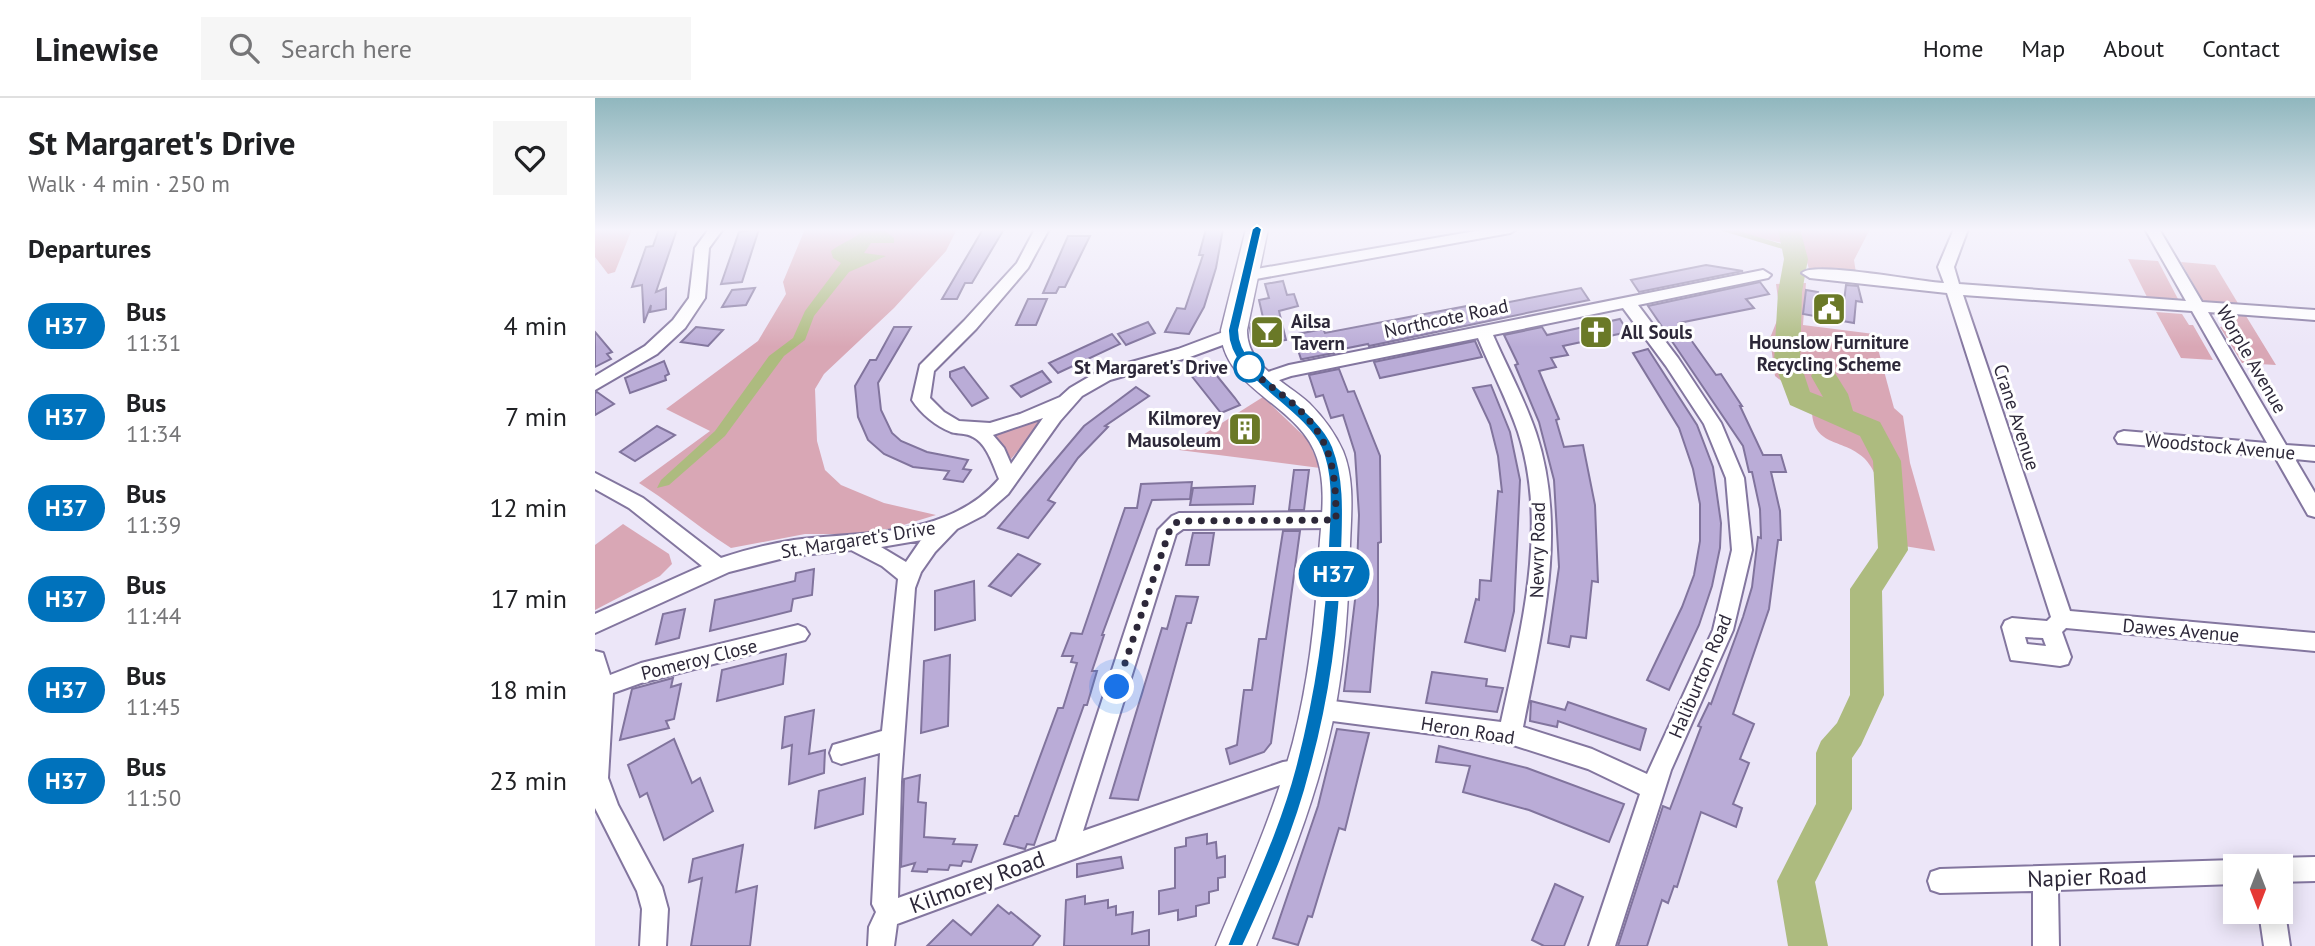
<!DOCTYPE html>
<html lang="en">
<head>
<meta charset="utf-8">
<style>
  body { margin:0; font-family:"PT Sans",sans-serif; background:#f6f6f6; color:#202124; height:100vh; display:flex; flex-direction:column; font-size:26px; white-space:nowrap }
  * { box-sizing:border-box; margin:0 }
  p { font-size:23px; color:#757577 }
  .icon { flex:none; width:38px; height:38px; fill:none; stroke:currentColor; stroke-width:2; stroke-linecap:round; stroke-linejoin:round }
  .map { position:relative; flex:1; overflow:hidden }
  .panel { display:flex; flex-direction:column; background:#fff; width:595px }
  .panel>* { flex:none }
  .badge { padding:0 14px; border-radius:23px; font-size:24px; line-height:46px }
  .needle { width:46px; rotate:180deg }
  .controls { position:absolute; left:1628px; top:756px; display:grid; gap:14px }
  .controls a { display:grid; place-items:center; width:70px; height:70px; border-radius:0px; background:#fff; box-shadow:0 4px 18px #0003; font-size:35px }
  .you { position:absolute; width:35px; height:35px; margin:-18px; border:5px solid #fff; border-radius:50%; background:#1a73e8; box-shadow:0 0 0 10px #1a73e833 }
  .map>.badge { position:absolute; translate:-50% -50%; box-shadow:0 0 0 4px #fff }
  h2 { padding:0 28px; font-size:26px; line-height:63px }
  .round { display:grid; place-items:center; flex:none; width:74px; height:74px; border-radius:0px; background:#f6f6f6 }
  .overview { display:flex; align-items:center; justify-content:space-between; height:119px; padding:0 28px }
  h1 { font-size:33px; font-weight:600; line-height:52px }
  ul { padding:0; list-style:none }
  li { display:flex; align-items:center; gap:21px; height:91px; padding:0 28px }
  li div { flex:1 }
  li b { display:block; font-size:26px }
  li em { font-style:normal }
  li .badge { min-width:77px; font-weight:700; text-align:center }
  header { display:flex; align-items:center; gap:42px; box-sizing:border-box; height:98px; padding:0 35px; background:#fff; border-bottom:2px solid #e0e0e0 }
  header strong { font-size:33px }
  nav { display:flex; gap:38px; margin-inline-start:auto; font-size:24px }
  .search { width:490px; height:63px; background:#f6f6f6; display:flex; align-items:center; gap:18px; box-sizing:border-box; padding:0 24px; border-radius:0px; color:#757577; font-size:26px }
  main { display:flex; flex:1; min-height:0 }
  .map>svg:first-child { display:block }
  .green { fill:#d9a7b5 }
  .water { fill:#adbb7f }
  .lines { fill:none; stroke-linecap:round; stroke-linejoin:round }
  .stream { stroke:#adbb7f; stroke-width:4.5 }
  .river { fill:#adbb7f; fill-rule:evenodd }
  .building { fill:#baacd7; stroke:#81749d; stroke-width:2 }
  .minor-casing { stroke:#83769f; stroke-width:4 }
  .primary-casing { stroke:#83769f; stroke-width:3 }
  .minor { fill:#fff; fill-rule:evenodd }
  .primary { fill:#fff; fill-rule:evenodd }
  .line { fill:#0072bc; stroke:#fff; stroke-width:2 }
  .walk { stroke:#2d2839; stroke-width:7; stroke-dasharray:0 12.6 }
  .stop-dot { fill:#fff; stroke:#0072bc; stroke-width:3.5 }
  .labels { text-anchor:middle; stroke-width:6; stroke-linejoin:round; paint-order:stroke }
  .street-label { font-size:19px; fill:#2d2839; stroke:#fff }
  .poi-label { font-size:19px; font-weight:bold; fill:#2d2839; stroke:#fff; text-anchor:start }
  .stop-label { font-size:19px; font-weight:bold; fill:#2d2839; stroke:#fff; text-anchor:end }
  .near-street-label { font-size:23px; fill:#2d2839; stroke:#fff }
</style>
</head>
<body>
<header>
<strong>Linewise</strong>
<div class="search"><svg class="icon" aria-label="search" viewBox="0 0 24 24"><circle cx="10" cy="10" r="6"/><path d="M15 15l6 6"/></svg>Search here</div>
<nav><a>Home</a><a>Map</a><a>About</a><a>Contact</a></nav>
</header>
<main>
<section class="panel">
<div class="overview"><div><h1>St Margaret's Drive</h1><p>Walk · 4 min · 250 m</p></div><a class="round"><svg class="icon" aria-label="heart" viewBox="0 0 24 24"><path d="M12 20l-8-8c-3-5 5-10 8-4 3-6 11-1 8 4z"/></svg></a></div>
<h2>Departures</h2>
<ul>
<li><span class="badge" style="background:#0072bc;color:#fff">H37</span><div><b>Bus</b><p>11:31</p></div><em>4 min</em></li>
<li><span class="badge" style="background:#0072bc;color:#fff">H37</span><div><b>Bus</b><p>11:34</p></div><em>7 min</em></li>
<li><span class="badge" style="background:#0072bc;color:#fff">H37</span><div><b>Bus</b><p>11:39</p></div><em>12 min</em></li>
<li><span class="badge" style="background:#0072bc;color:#fff">H37</span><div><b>Bus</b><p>11:44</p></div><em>17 min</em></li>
<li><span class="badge" style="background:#0072bc;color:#fff">H37</span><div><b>Bus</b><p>11:45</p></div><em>18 min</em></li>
<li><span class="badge" style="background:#0072bc;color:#fff">H37</span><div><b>Bus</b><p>11:50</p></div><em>23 min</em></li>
</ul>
</section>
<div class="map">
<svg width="1720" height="848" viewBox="0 0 1720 848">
  <rect width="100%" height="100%" fill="#ece6f8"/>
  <g class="green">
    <polygon points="0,131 37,131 20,174 13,176 0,159"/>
    <path d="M210,131H362L351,153L299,210L229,276L220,291L222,343L230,372L246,387L289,405L341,417L279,436H210L136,450C104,430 76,405 44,385L115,333L71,311L163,243L191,196L188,184Z"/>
    <polygon points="1127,131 1187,131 1192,146"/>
    <polygon points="1202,131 1275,131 1259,162 1261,175 1214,171"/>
    <polygon points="1533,161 1563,163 1583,201 1552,199"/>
    <polygon points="1586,164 1620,167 1644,207 1609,205"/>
    <path d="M1211,185L1208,227L1279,236L1299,310L1308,318L1315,365L1340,453L1303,447C1295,424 1286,376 1269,360C1246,339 1215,350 1217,307L1180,278L1175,240L1185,215L1181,186Z"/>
    <polygon points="1561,214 1587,216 1594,227 1598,227 1618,262 1586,260"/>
    <polygon points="1625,217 1651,218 1681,267 1647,265 1625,229 1631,228"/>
    <polygon points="668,299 713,342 725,370 584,352"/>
    <polygon points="453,317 416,361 397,338"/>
    <polygon points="28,426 74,456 77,466 65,478 0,512 0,447"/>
  </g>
  <path class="water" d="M269,131H288L299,140V145H276L269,155L291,158L254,174L219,218L210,242L189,258L130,338L74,387L62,390L66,382L120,333L174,258L198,240L210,213L246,165L238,160L236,153C247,144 261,141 269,131Z"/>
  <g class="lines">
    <polyline class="stream" points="1129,131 1199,152"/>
    <polygon class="river" points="1183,131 1205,131 1213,161 1207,194 1205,264 1215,294 1228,299 1216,278 1220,272 1229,269 1238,272 1253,296 1258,313 1285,324 1306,363 1313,452 1287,493 1289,597 1266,647 1257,660 1257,711 1220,784 1233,848 1193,848 1182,783 1221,706 1221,655 1226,643 1242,625 1255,597 1255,491 1283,450 1278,363 1265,338 1195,307 1179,264 1183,194 1189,161"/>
  </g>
  <g class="building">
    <polygon points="64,131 82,131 61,194 71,190 71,211 55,214 56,207 49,225 47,187 37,189 51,149 58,148"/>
    <polygon points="164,131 147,184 126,186 144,134"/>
    <polygon points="388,131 409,131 377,185 370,185 362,201 347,201"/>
    <polygon points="611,131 628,131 621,170 609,209 594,236 570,234 582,210 590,211 608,157 604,157"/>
    <polygon points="473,138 495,138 470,189 464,189 461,195 448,195"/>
    <polygon points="1111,167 1148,173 1044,194 1036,182"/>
    <polygon points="688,183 692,197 699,196 703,208 684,213 691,242 664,246 663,242 657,243 655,230 656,226 669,224 664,202 674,200 670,186"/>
    <polygon points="1165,184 1174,196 1151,201 1159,210 1084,225 1121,277 1126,276 1147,308 1145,308 1168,357 1186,357 1191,374 1176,374 1185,413 1186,442 1183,442 1174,511 1138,616 1159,626 1145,661 1154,665 1138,706 1147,710 1141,729 1106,714 1082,789 1079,788 1073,805 1067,802 1052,848 1023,848 1068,708 1075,711 1106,629 1103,628 1114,605 1116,606 1148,519 1157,489 1163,439 1166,440 1165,411 1157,374 1154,374 1148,348 1053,208"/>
    <polygon points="1251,187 1263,188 1267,204 1261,203 1259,225 1208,216 1211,192 1223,194 1222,199 1249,203"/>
    <polygon points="160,190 151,207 127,209 137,192"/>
    <polygon points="986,190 994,202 774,248 773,246 738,253 739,255 708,261 706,261 698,237 728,231 730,235 872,208 873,212"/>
    <polygon points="433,201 452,201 441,227 421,227"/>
    <polygon points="1025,221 1033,234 968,248 973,257 956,260 961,269 944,273 964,321 961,322 969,349 988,347 1000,407 1003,484 997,483 991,540 976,538 974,549 953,545 964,469 959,382 944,324 920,267 923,266 909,237 947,229 952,237"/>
    <polygon points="553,224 560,235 531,247 523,236"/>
    <polygon points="101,229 128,232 113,248 86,244"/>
    <polygon points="299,229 316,229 283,285 286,312 297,335 306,343 332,354 373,362 368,371 376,372 368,384 349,381 354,373 318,369 289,356 273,342 263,319 260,288 275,262 281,262"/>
    <polygon points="0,234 17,254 12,256 16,261 0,269"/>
    <polygon points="517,236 525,246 463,275 454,265"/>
    <polygon points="880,243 887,259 785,280 779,264"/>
    <polygon points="1053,251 1102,327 1118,369 1126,425 1125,450 1117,488 1104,527 1074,592 1052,582 1087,509 1099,477 1105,443 1105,406 1098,371 1084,330 1038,255"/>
    <polygon points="69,263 74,276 70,278 71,282 35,295 30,280"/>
    <polygon points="614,268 640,300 645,307 626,315 595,276"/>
    <polygon points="369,269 393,300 377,308 355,279 355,274"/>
    <polygon points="744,271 753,294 759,293 785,358 786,444 783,445 783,507 775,594 749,593 761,494 764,417 760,355 748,317 736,320 728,297 721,299 714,277"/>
    <polygon points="447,273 456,284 426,299 416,288"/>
    <polygon points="896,287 915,334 925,382 919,513 910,553 870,544 881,501 884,502 885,482 896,483 903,393 907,394 903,358 895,326 878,290"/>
    <polygon points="541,289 554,298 510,328 513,329 483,360 453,402 460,405 433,440 403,430 489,328"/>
    <polygon points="2,294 19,306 0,317 0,295"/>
    <polygon points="62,328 80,337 40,363 25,354"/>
    <polygon points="699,372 714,372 709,412 694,412"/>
    <polygon points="597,384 595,401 557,402 507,537 509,537 497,573 502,573 492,607 489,607 439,747 432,746 430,751 409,746 420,718 423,718 463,610 468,610 482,565 476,564 478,558 467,558 476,535 487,536 530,410 542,410 546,386"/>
    <polygon points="660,388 658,406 595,407 598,390"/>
    <polygon points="688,433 705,433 676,645 669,654 635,666 631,651 642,647 649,592 657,592 664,541 671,541"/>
    <polygon points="598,435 619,435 614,467 591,467"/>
    <polygon points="423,456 445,466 416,498 394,488"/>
    <polygon points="219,471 217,497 198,501 196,513 115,533 120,502 200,483 201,475"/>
    <polygon points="379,483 380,522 340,532 340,493"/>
    <polygon points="581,498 603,499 596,525 592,525 543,702 515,700 567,530 572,531"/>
    <polygon points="90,511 84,540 61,546 68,516"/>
    <polygon points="191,556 188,586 122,603 127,572"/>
    <polygon points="355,557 353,628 326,635 329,563"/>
    <polygon points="837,574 892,581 891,588 908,590 902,614 831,605"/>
    <polygon points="78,580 76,589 86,586 79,621 71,623 74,630 25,642 37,591"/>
    <polygon points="936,603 970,612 973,604 1051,631 1045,652 963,623 962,629 935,623"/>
    <polygon points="219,612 214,656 230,652 229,675 194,686 197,647 187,650 190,619"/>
    <polygon points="742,631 774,635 750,732 744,730 717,819 713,818 703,847 678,840 723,708"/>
    <polygon points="79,641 97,685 105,680 118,713 69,742 52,695 45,699 33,667"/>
    <polygon points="844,648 932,670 1029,706 1014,744 934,712 868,694 875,668 841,664"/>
    <polygon points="325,677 323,704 331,705 329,739 360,741 358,746 382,747 376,764 368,763 366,768 355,767 353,772 333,771 332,774 317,773 320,765 306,769 309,681"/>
    <polygon points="270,680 268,716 220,730 224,693"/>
    <polygon points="612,736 612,746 621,744 622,760 630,758 630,779 623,780 623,792 614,794 614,805 601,808 601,818 583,822 583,812 564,816 564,793 580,790 580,750 591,748 591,740"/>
    <polygon points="148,747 141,794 162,788 155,848 96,848 107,780 94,784 98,761"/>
    <polygon points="526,759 528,770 482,779 482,766"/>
    <polygon points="960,786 988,799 969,848 949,848 937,842"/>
    <polygon points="490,798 490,806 513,802 513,810 521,808 521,817 538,814 537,836 554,832 554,848 469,848 471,802"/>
    <polygon points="403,807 414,816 416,814 445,838 437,848 332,848 358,822 376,837"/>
  </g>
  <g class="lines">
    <g class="minor-casing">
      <g id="minor">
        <polygon points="114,131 128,131 114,150 110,200 90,230 62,256 0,292 0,278 50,248 78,222 94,200 100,150"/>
        <path d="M440,131H454L433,170L381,231L339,273L335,300L349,314L364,323L395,325L425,316L465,299L475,290L504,273L583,251L631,233L638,232L646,237L644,241L595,259L515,282L487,298L465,323L413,396L389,417L362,431L340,454L326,474L320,490L306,684L303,800L461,743L563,432L577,418L584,415L741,414L748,417L751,422L748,427L741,430L588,431L581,436L488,733L688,664L708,661L716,664L720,672L716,680L688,686L591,720L302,826L299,848H273L274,829L281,814L277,806L285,655L246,666L238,663L235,655L238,647L287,633L303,481L287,468L256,452L197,458L134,474L0,535V516L107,468L34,410L0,391V375L48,400L126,460C150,452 174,446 199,442C269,433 354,440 404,381C398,367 392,346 378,339C372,335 362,336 356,334C341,328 326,316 317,302L325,267L369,223L422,165ZM448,320L416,366L409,350L398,337ZM326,442L311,464L286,449L327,442Z"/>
        <polygon points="892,131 922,131 915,135 650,183 642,178 650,173"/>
        <path d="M1359,131H1373L1359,169L1364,186L1591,203L1550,131H1564L1607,204L1720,212V222L1613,214L1691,347L1720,349V363L1700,361L1720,395V419L1713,417L1680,359L1523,345L1520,340L1523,335L1529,333L1672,345L1597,213L1368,197L1475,513L1720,535V553L1471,530L1467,534L1476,559L1473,566L1465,568L1416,562L1407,529L1410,523L1417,520L1452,523L1456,519L1352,195L1215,180L1207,175C1219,163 1325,184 1349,185L1343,169ZM1430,539L1448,540L1451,548L1432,546Z"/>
        <path d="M1168,172L1176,177L1173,180L1043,207L1083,260L1126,325L1149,380L1157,452L1138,532L1076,672L1020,848H994L1045,696L993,671L915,646L722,621L714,618L711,611L714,604L722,601L906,624C926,531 954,429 923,334C912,302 896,271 883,240L696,278L667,288L659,282L661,278L694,267ZM1028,210L1071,268L1109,326L1131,380L1137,452L1118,532L1052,676L997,651L928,629C947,533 973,431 941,335C930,302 912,269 898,237Z"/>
        <polygon points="203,527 210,530 214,536 210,542 46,585 18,595 13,680 23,707 67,789 73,811 71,848 45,848 47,811 42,793 0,710 0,553 8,555 15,577 46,565"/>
        <polygon points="1720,759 1720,783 1685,784 1685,768 1674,768 1676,763 1685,760"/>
        <polygon points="1640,762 1650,768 1640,768 1640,786 1463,792 1464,848 1438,848 1438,793 1345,795 1336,792 1333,783 1336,774 1345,771"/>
        <polygon points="1685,805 1690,814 1695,848 1669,848 1664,814 1685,814"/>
      </g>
    </g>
    <g class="primary-casing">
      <path id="primary" d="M651,131H673L652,232C652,269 690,283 714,305C728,319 740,335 748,353C760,382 756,416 755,447C753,515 749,582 732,648C715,717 688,782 661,848H621C649,781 679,715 698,644C714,582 721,519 724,455C726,424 732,390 722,360C705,306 626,291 626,232Z"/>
    </g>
    <use href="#minor" class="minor"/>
    <use href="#primary" class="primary"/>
  </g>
  <linearGradient id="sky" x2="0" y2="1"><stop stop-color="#90b7be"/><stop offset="0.53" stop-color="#f6f4fc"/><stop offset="1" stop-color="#f6f4fc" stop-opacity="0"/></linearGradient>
  <rect width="1720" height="249" fill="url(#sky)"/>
  <path class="line" d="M662,127L667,131L644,232C644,278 721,305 738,349C751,383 748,420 747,455C745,526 735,601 716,670C700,734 673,794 648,848H632C656,789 684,731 700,670C719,598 730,523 733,450C734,418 739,380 726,350C707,308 632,280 633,232L657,131Z"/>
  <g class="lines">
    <path class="walk" d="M522,589L576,428L584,423L741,422C741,372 737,339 696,304C682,292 666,283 654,269"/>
  </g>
  <defs>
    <g id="civic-square" transform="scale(1.75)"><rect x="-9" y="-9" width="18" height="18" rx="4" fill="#6a7927" stroke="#fff"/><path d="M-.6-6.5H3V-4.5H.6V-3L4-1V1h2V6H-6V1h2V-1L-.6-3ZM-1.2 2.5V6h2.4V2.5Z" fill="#fff"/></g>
    <g id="bar-square" transform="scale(1.75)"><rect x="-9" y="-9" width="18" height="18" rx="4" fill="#6a7927" stroke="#fff"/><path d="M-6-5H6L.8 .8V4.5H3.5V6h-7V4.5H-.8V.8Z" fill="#fff"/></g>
    <g id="church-square" transform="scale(1.75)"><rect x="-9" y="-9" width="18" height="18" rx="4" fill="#6a7927" stroke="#fff"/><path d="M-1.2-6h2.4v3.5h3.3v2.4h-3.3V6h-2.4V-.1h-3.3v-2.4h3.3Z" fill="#fff"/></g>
    <g id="building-square" transform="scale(1.75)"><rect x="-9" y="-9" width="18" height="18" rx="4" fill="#6a7927" stroke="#fff"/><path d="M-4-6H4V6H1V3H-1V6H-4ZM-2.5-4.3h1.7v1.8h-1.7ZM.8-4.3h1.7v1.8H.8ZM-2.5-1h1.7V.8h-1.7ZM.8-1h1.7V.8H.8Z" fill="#fff"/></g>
  </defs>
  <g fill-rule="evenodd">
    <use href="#civic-square" x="1234" y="211"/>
    <use href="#bar-square" x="672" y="234"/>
    <use href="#church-square" x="1001" y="234"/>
    <use href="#building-square" x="650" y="331"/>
  </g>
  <circle class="stop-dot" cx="654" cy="269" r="14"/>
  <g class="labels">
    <g class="street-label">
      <text transform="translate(851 220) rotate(-12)" y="7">Northcote Road</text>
      <text transform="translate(1657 261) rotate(60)" y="7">Worple Avenue</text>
      <text transform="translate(1422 319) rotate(72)" y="7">Crane Avenue</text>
      <text transform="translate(1625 348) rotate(5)" y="7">Woodstock Avenue</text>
      <text transform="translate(263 441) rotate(-9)" y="7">St. Margaret's Drive</text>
      <text transform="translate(942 452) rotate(-89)" y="7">Newry Road</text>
      <text transform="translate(1586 532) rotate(5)" y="7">Dawes Avenue</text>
      <text transform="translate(104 561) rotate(-14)" y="7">Pomeroy Close</text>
      <text transform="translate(1105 578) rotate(-67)" y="7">Haliburton Road</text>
      <text transform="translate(873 632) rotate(9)" y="7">Heron Road</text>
    </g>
    <g class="poi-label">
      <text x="696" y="230">Ailsa<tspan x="696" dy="22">Tavern</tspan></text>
      <text x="1026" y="241">All Souls</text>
      <text x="1234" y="251" text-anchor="middle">Hounslow Furniture<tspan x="1234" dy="22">Recycling Scheme</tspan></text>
      <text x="626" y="327" text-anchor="end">Kilmorey<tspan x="626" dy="22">Mausoleum</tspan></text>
    </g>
    <g class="stop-label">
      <text x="633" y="276">St Margaret's Drive</text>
    </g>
    <g class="near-street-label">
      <text transform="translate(1492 779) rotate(-2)" y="8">Napier Road</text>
      <text transform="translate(382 784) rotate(-20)" y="8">Kilmorey Road</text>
    </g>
  </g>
</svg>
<div class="controls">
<a><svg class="needle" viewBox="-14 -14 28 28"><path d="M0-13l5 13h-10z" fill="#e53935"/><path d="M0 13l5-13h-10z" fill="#757577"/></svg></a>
</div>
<div class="you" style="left:522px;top:589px"></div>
<b class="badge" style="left:739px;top:476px;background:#0072bc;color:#fff">H37</b>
</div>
</main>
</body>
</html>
